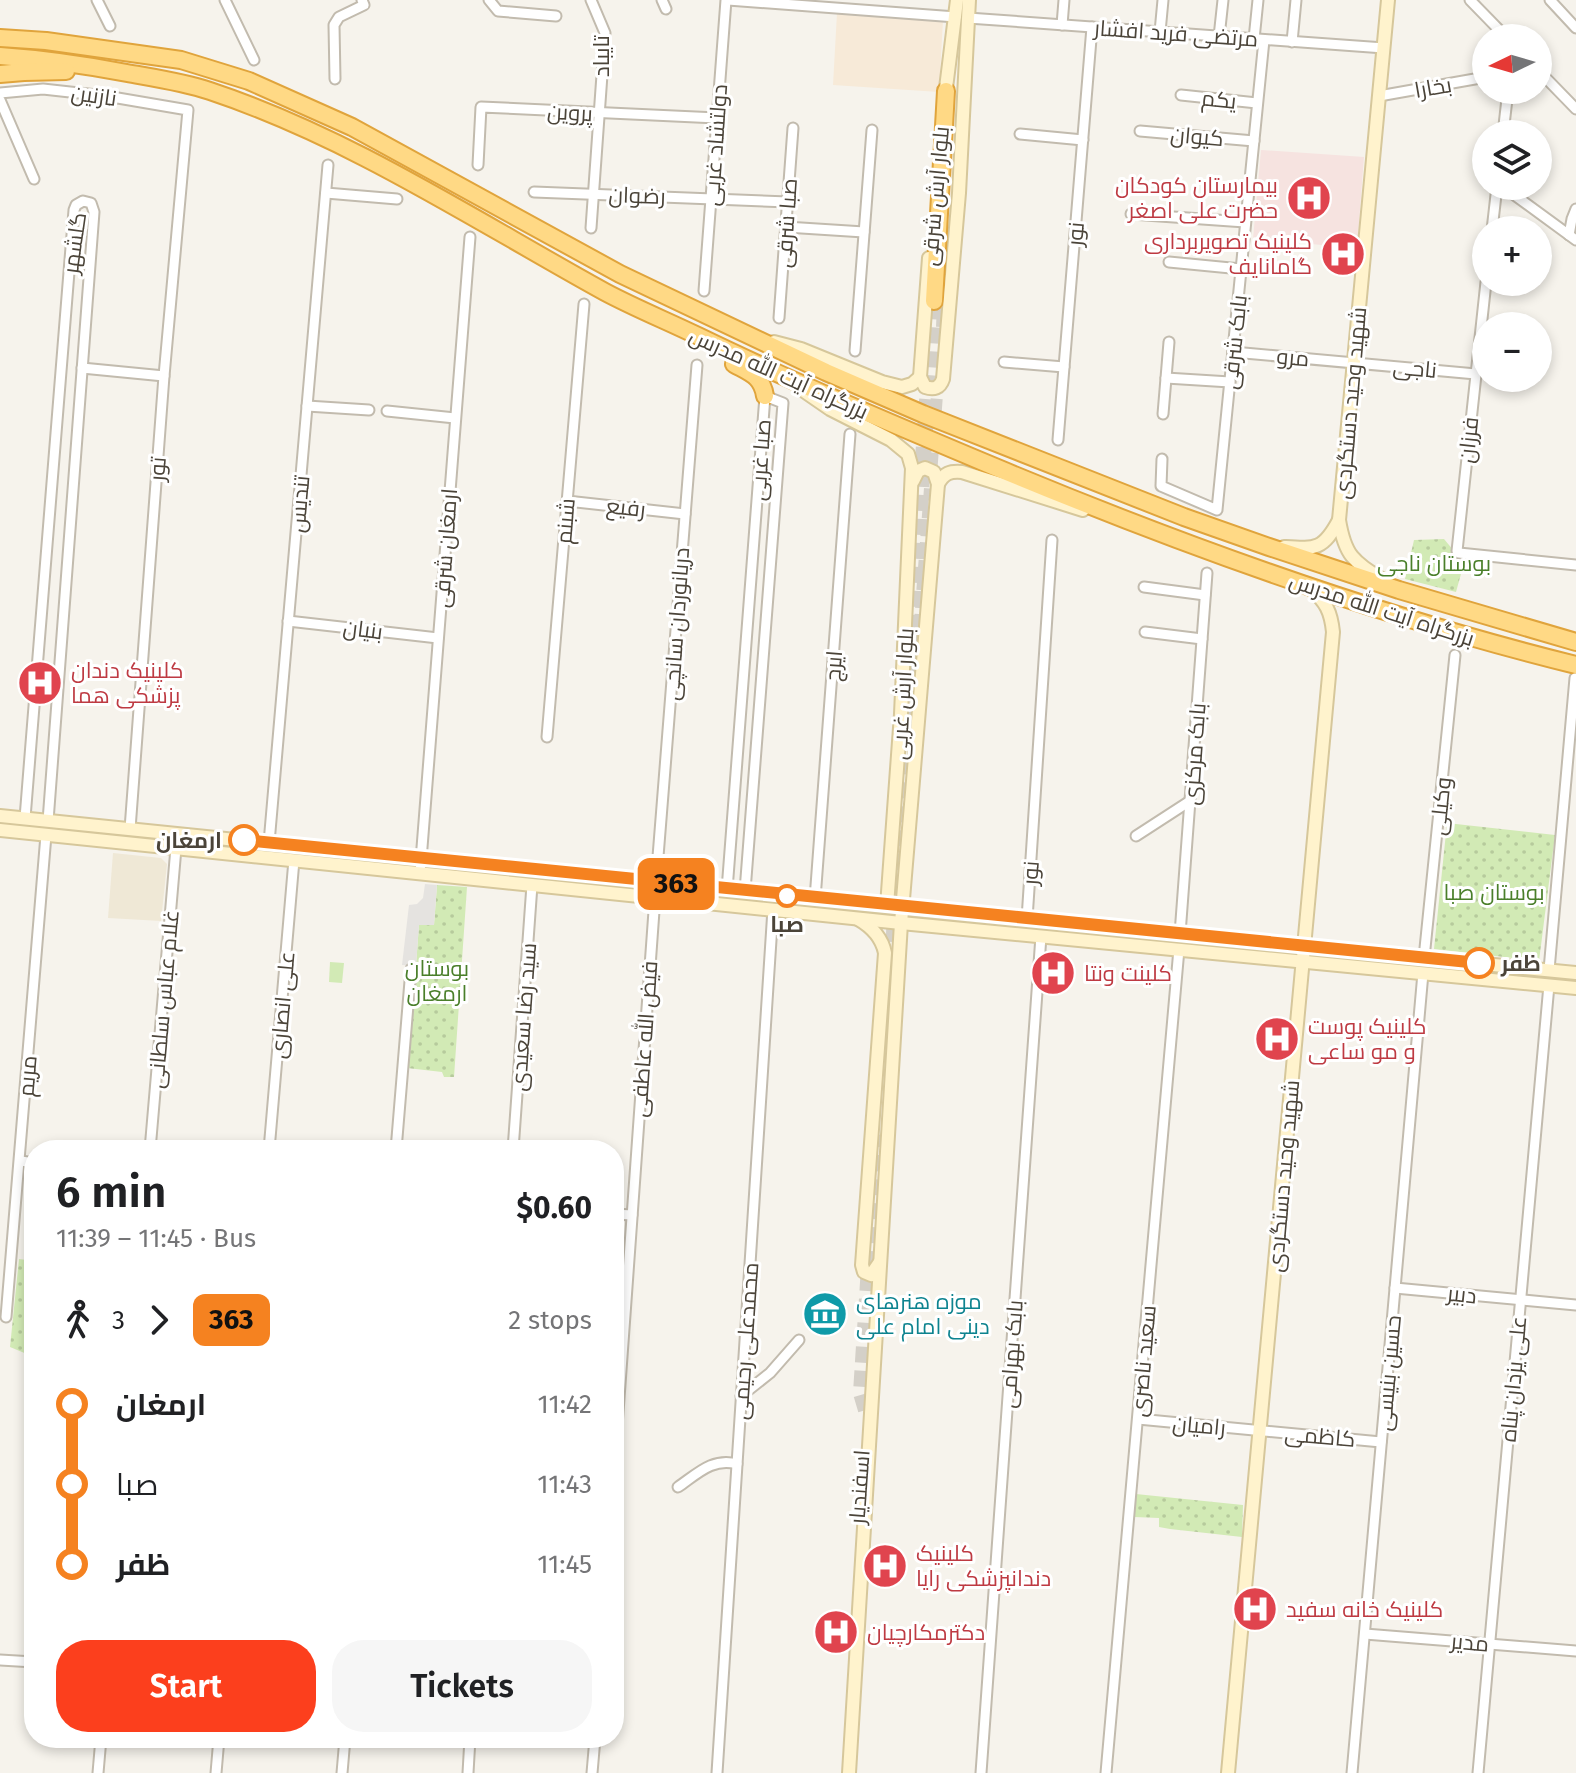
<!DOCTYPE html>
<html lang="en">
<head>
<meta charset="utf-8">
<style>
  body { margin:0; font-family:"Fira Sans",Cairo,sans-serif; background:#f6f6f6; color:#202124; height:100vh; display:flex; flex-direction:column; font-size:30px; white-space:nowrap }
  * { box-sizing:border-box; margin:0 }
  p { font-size:26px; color:#757577 }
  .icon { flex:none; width:44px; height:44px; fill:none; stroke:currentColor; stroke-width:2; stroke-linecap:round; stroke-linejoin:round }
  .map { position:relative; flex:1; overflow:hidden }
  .details { position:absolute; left:24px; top:1140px; width:600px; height:608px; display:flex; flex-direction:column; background:#fff; border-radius:32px; box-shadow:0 4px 12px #0003 }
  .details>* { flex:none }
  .badge { padding:0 16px; border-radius:12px; font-size:28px; line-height:52px }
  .needle { width:52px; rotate:265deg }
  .buttons { position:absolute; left:1472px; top:24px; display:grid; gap:16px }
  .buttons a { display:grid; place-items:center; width:80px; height:80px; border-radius:50%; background:#fff; box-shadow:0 4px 12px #0003; font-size:40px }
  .map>.badge { position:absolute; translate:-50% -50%; box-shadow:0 0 0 4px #fff }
  .legs { display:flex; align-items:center; gap:12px; height:88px; padding:0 32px; font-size:26px }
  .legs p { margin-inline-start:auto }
  .headline { display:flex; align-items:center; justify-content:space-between; height:136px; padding:0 32px }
  h1 { font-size:44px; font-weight:600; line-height:60px }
  .primary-button { display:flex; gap:16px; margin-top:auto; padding:16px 32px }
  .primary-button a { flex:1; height:92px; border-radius:32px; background:#fc3f1d; color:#fff; font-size:32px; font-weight:600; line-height:92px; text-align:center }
  .primary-button a+a { background:#f6f6f6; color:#202124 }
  ul { padding:0 32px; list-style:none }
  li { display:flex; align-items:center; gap:28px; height:80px; font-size:30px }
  li i { display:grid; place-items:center; width:12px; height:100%; margin:0 10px; background:currentColor }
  li i::after { content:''; width:20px; height:20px; margin:-10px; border:6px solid; border-radius:50%; background:#fff }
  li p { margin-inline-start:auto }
  li:first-child i { background:linear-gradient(#0000 50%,currentColor 0) }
  li:last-child i { background:linear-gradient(currentColor 50%,#0000 0) }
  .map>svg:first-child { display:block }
  .commercial { fill:#f7ead8 }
  .education { fill:#efe8d6 }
  .medical { fill:#f6e3e0 }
  .grass { fill:url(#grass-dots) }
  .pitch { fill:#d2eab5 }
  .parking { fill:#e5e3e0 }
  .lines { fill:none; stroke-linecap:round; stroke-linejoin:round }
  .secondary-tunnel { stroke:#d4d0c8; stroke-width:12; stroke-dasharray:12 6; stroke-linecap:butt }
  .trunk-tunnel { stroke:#d4d0c8; stroke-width:16; stroke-dasharray:16 8; stroke-linecap:butt }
  .minor-casing { stroke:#c2bbae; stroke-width:13 }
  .secondary-casing { stroke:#d6c79b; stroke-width:16 }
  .trunk-casing { stroke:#e0a43c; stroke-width:20 }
  .minor { stroke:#fff; stroke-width:9 }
  .secondary { stroke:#fff3cd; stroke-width:12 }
  .trunk { stroke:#ffd985; stroke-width:16 }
  .line-1-casing { stroke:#fff; stroke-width:18 }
  .line-1 { stroke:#f58220; stroke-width:12 }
  .stop-1-dot { fill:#fff; stroke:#f58220; stroke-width:4 }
  .labels { text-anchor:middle; stroke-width:6; stroke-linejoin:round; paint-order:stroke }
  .street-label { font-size:22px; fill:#4b4439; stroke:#fff }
  .health-label { font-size:22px; fill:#be3a42; stroke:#fff; text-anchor:start }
  .park-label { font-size:22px; fill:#4a7f2a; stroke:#fff }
  .stop-label { font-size:22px; font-weight:bold; fill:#4b4439; stroke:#fff; text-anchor:end }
  .culture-label { font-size:22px; fill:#0d838f; stroke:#fff; text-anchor:start }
</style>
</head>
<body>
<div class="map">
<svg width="1576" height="1773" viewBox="0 0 1576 1773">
  <defs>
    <pattern id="grass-dots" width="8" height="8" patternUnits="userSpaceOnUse" patternTransform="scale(2)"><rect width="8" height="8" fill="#d2eab5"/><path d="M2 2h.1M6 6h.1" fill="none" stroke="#b6ca9c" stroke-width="1.8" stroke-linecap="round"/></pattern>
  </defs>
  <rect width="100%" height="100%" fill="#f6f3ec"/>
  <polygon class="commercial" points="837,13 943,20 939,92 833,85"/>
  <polygon class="education" points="113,853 161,858 167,864 161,921 108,918"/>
  <polygon class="medical" points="1261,150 1364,157 1357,248 1253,239"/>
  <g class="grass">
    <polygon points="1444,539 1464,563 1456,592 1405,579 1414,540"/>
    <polygon points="1447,823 1555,835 1539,961 1434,949"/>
    <polygon points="437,885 467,887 454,1077 444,1077 442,1072 407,1068 413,966 416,965 419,924 434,925"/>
    <polygon points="19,1259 34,1261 34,1357 10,1347"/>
    <polygon points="1136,1494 1243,1505 1242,1537 1170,1529 1159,1527 1159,1518 1134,1517"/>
  </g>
  <polygon class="pitch" points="330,962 344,963 342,983 329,982"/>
  <polygon class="parking" points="425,884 437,885 434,925 419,925 416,966 402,965 409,905 417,904 423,898"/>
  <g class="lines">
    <g class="secondary-tunnel">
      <polyline points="942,327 943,305"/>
      <polyline points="917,662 938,381"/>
    </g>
    <g class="trunk-tunnel">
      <polyline points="893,966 895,904 911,705 922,473 934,301"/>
      <polyline points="866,1410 861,1393 876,1156 875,1135"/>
    </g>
    <g class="minor-casing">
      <g id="minor">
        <polyline points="97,0 110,26"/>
        <polyline points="225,0 254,60"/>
        <polyline points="489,0 498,11 556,16"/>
        <polyline points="591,0 605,33 591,228"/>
        <polyline points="662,0 666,9"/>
        <polyline points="728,0 956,17"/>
        <polyline points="1470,0 1507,38"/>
        <polyline points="1550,0 1576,28"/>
        <polyline points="968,18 1384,48"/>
        <polyline points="1062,25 1064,0"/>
        <polyline points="1160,32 1163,0"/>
        <polyline points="1219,37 1223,0"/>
        <polyline points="1254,39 1258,0"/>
        <polyline points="1292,42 1296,0"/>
        <polyline points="1538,70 1576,109"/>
        <polyline points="335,79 334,25 339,17 364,5 362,0"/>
        <polyline points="0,93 43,89 106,96 188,110 164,376 130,829"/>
        <polyline points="1181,95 1257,103"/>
        <polyline points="1379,96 1486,77"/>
        <polyline points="0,100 34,179"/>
        <polyline points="1140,131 1254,141"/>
        <polyline points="1020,134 1083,140"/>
        <polyline points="1503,134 1508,90"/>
        <polyline points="478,165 481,107 717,118"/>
        <polyline points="1502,186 1576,240"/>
        <polyline points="534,192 788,202"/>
        <polyline points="326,193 397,199"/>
        <polyline points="1131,214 1245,222"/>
        <polyline points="786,227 864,232"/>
        <polyline points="1492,230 1497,186"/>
        <polyline points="1569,235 1572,219 1576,209"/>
        <polyline points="1169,262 1241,269"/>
        <polyline points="1486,282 1457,551 1459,553 1576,565"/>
        <polyline points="704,291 726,0"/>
        <polyline points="779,318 793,128"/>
        <polyline points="855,351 872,130"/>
        <polyline points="1233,352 1476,374"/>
        <polyline points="1004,362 1064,367"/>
        <polyline points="82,368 164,376"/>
        <polyline points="1166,378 1230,382"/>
        <polyline points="307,406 369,410"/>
        <polyline points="387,411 455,418"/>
        <polyline points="1163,414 1169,342"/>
        <polyline points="1058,440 1092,27"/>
        <polyline points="1162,459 1161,486 1217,510 1264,40"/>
        <polyline points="567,501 685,514"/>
        <polyline points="1144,587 1205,595"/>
        <polyline points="288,621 438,638"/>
        <polyline points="1145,632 1202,639"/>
        <polyline points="547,737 584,304"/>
        <polyline points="25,818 74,210 76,205 83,201 91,203 94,212 48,821"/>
        <polyline points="1136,836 1190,801"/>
        <polyline points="269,843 328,165"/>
        <polyline points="420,873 470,237"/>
        <polyline points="656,882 697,365"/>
        <polyline points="727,890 765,396 783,403 745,891"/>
        <polyline points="815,899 850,434"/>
        <polyline points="1027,919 1052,540"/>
        <polyline points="1180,934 1207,573"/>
        <polyline points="1424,958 1455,655"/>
        <polyline points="1549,970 1575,678"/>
        <polyline points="150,1150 176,848"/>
        <polyline points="269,1150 294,860"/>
        <polyline points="396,1150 411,969"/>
        <polyline points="513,1150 532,885"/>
        <polyline points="21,1161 34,1163"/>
        <polyline points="614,1214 632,1215"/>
        <polyline points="1395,1288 1576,1305"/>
        <polyline points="6,1317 46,835"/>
        <polyline points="741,1396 770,1373 799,1340"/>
        <polyline points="1138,1419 1381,1442"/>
        <polyline points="614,1468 655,897"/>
        <path d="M678,1487C697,1474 713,1457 737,1464"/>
        <polyline points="1365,1634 1576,1651"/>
        <polyline points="0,1660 34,1662"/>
        <polyline points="98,1773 101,1738"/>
        <polyline points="216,1773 219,1738"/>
        <polyline points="342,1773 345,1738"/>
        <polyline points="468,1773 470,1738"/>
        <polyline points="592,1773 595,1738"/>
        <polyline points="717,1773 773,909"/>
        <polyline points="981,1773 1041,936"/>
        <polyline points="1106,1773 1179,949"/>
        <polyline points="1352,1773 1423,973"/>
        <polyline points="1478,1773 1549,985"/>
      </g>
    </g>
    <g class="secondary-casing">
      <g id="secondary">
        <polyline points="945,96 957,0"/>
        <polyline points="774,342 801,349 882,382 902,387 912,384 920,377"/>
        <path d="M920,377L925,387C934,390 940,388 943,379L959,193L969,0"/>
        <polyline points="920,377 929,258"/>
        <polyline points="801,389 830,409 891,440 908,454 912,468 901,714 887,906"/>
        <path d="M938,484C944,473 950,471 962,472L1083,510"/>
        <path d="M1284,547C1316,549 1323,550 1339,520"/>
        <path d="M1383,580C1353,561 1345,556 1339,520L1388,0"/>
        <polyline points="0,816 887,906 1576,973"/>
        <polyline points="0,830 901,923 1576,988"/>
        <path d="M858,919C872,927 882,938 885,953L862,1265L864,1272L871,1275L880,1262"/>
        <polyline points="849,1773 901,923 938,484 934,472 925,468 918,471 913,481"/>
        <path d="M1228,1773L1333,632C1331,612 1326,602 1311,589"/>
      </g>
    </g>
    <g class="trunk-casing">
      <g id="trunk">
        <polyline points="0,38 46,41 181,60 249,81 352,127 620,274 826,372 923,414 1184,517 1269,547 1399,590 1576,642"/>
        <path d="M0,56C43,59 85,65 127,73C155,78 183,82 210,91C351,138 476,221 605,292C635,308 667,321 698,336C795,383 895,425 995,467C1184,546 1377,616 1576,665"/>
        <polyline points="0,74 24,72 66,71"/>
        <polyline points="934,301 946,91"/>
        <path d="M734,364C750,373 762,376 765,396"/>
      </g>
    </g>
    <use href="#minor" class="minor"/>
    <use href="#secondary" class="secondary"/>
    <use href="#trunk" class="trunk"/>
  </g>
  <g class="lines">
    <g class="line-1-casing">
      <polyline id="line-1" points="244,840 1479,963"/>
    </g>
    <use href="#line-1" class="line-1"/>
  </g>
  <defs>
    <g id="hospital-disc" transform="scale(2.3)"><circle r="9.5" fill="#e0444e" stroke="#fff"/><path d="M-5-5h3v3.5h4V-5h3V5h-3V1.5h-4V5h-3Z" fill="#fff"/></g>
    <g id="museum-disc" transform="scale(2.3)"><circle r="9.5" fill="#0f9aa8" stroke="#fff"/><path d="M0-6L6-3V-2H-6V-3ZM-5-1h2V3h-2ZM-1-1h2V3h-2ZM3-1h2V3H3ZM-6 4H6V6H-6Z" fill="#fff"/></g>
  </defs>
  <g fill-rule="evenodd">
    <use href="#hospital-disc" x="1309" y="198"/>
    <use href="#hospital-disc" x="1343" y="254"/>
    <use href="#hospital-disc" x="40" y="683"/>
    <use href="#hospital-disc" x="1053" y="973"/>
    <use href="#hospital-disc" x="1277" y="1039"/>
    <use href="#museum-disc" x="825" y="1314"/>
    <use href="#hospital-disc" x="885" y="1566"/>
    <use href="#hospital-disc" x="1255" y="1609"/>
    <use href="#hospital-disc" x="836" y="1632"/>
  </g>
  <g class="stop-1-dot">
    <circle cx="244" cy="840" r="14"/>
    <circle cx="787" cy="896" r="10"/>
    <circle cx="1479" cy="963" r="14"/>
  </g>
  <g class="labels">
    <g class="street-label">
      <text transform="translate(1176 33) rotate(4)" y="8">مرتضی فرید افشار</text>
      <text transform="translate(601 56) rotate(-90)" y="8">تایباد</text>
      <text transform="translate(1433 87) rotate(-10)" y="8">بخارا</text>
      <text transform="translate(94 95) rotate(8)" y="8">نازنین</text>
      <text transform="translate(1219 99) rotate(6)" y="8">یکم</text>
      <text transform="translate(570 112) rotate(3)" y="8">پروین</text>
      <text transform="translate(1197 136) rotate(5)" y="8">کیوان</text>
      <text transform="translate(715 145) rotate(-86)" y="8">دولتشاد غربی</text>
      <text transform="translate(637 195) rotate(2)" y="8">رضوان</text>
      <text transform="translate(935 196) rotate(-85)" y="8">بلوار آرش شرقی</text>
      <text transform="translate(786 223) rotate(-86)" y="8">صبا شرقی</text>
      <text transform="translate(1075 234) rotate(-85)" y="8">نور</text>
      <text transform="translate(74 243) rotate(-82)" y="8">گلشهر</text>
      <text transform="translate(1234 342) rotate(-84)" y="8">بابک شرقی</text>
      <text transform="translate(1293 357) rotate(5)" y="8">مرو</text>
      <text transform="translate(1415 368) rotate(5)" y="8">ناجی</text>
      <text transform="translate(779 373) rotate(24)" y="8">بزرگراه آیت الله مدرس</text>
      <text transform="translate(1350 403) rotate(-85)" y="8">شهید وحید دستگردی</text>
      <text transform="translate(1468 440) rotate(-84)" y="8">فرزان</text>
      <text transform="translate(760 460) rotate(-86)" y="8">صبا غربی</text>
      <text transform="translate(157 469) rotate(-86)" y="8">تور</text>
      <text transform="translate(299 504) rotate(-85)" y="8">تندیس</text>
      <text transform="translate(626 507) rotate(6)" y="8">رفیع</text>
      <text transform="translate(565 521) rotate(-85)" y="8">شبنم</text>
      <text transform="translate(445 548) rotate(-86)" y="8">ارمغان شرقی</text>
      <text transform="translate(1382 609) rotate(18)" y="8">بزرگراه آیت الله مدرس</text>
      <text transform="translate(676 624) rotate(-86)" y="8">دریانوردان سانچی</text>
      <text transform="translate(363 629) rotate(7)" y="8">بنیان</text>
      <text transform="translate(833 666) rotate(-86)" y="8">ایرج</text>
      <text transform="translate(902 694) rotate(-87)" y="8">بلوار آرش غربی</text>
      <text transform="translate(1194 754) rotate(-86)" y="8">بابک مرکزی</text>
      <text transform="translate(1440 806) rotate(-84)" y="8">وكيلی</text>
      <text transform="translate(1030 873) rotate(-86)" y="8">نور</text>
      <text transform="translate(163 999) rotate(-85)" y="8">غلام عباس سلطانی</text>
      <text transform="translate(282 1005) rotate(-85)" y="8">علی انصاری</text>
      <text transform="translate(523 1017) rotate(-86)" y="8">سید رضا سعیدی</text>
      <text transform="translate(644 1039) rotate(-86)" y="8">فیض الله عاطفی</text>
      <text transform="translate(27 1076) rotate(-85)" y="8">مریم</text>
      <text transform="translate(1283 1176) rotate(-85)" y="8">شهید وحید دستگردی</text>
      <text transform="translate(1462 1294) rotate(6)" y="8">دبیر</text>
      <text transform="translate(745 1341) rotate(-86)" y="8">محمدعلی رحیمی</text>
      <text transform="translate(1011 1354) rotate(-86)" y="8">بابک بهرامی</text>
      <text transform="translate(1143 1361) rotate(-85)" y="8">سعید ناصری</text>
      <text transform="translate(1388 1373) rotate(-85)" y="8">حسین بنیسی</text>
      <text transform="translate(1513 1379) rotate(-85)" y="8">علی یزدان پناه</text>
      <text transform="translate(1199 1425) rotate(5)" y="8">رامیان</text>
      <text transform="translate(1320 1436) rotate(5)" y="8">کاظمی</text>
      <text transform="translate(859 1487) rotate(-86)" y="8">اسفندیار</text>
      <text transform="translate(1470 1642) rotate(5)" y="8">مدیر</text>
    </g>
    <g class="health-label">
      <text x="1278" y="193" text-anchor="end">بیمارستان کودکان<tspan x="1278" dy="25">حضرت علی اصغر</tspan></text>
      <text x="1312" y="249" text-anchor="end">کلینیک تصویربرداری<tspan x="1312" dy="25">گامانایف</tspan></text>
      <text x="71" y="678">کلینیک دندان<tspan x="71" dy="25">پزشکی هما</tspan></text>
      <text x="1084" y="981">کلینت ونتا</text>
      <text x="1308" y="1034">کلینیک پوست<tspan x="1308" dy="25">و مو ساعی</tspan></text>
      <text x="916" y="1561">کلینیک<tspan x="916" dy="25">دندانپزشکی رایا</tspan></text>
      <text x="1286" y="1617">کلینیک خانه سفید</text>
      <text x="867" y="1640">دكترمكارچيان</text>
    </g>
    <g class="park-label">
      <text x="1434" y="571">بوستان ناجی</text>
      <text x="1494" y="900">بوستان صبا</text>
      <text x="437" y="976">بوستان<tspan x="437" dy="25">ارمغان</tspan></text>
    </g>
    <g class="stop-label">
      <text x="222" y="848">ارمغان</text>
      <text x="787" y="932" text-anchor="middle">صبا</text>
      <text x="1501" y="971" text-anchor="start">ظفر</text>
    </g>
    <g class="culture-label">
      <text x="856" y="1309">موزه هنرهای<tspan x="856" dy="25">دینی امام علی</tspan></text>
    </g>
  </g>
</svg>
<div class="buttons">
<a><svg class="needle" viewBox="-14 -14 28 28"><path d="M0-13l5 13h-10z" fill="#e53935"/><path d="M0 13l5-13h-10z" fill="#757577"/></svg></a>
<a><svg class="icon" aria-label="layers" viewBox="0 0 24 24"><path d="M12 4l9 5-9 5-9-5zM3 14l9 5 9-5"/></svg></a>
<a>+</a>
<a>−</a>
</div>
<b class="badge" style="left:676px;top:884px;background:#f58220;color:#111">363</b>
<section class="details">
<div class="headline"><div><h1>6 min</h1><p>11:39 – 11:45 · Bus</p></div><b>$0.60</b></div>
<div class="legs"><svg class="icon" aria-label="walk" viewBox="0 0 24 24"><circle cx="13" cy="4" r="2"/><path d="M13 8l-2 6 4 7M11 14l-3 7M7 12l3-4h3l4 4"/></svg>3<svg class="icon" aria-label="forward" viewBox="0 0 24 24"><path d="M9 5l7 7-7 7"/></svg><b class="badge" style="background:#f58220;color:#111">363</b><p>2 stops</p></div>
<ul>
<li><i style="color:#f58220"></i><b>ارمغان</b><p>11:42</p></li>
<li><i style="color:#f58220"></i><span>صبا</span><p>11:43</p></li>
<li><i style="color:#f58220"></i><b>ظفر</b><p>11:45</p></li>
</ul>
<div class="primary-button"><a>Start</a><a>Tickets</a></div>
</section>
</div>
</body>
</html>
